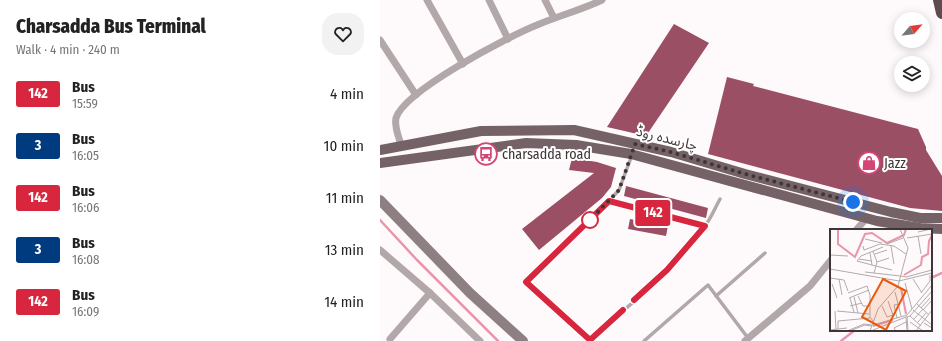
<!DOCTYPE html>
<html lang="en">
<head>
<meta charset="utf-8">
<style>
  body { margin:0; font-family:"Fira Sans Condensed","Noto Sans Arabic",sans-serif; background:#f2f2f2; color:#222; height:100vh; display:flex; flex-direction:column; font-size:15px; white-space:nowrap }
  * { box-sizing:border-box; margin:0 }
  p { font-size:13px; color:#767676 }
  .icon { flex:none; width:22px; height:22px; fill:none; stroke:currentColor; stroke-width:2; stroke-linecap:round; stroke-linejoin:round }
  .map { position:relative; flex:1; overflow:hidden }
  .panel { display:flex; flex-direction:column; background:#fff; width:380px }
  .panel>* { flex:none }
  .badge { padding:0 8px; border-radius:3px; font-size:14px; line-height:26px }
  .needle { width:26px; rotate:62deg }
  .tools { position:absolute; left:514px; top:12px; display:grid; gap:8px }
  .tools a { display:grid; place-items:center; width:36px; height:36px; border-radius:50%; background:#fff; box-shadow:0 2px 10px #0003; font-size:20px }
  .you { position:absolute; width:20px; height:20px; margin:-10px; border:3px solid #fff; border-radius:50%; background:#1a73e8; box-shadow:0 0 0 6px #1a73e833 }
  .map>.badge { position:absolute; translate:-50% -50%; box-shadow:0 0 0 2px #fff }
  .round { display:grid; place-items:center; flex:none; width:42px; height:42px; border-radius:16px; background:#f2f2f2 }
  .head { display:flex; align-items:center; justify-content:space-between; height:68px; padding:0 16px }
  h1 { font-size:19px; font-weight:800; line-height:30px }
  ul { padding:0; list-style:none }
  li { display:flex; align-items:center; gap:12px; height:52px; padding:0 16px }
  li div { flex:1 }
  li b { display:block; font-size:15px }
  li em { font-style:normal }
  li .badge { min-width:44px; font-weight:700; text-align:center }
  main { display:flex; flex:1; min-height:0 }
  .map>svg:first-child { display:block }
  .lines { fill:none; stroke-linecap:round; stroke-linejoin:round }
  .stream { stroke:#e896aa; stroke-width:2.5 }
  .building { fill:#9b4f64 }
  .lane { stroke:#b2a7a9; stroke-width:3.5 }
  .street { stroke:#b2a7a9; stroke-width:7 }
  .secondary { stroke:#8e7f82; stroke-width:10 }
  .primary { stroke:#746266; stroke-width:10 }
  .highway { stroke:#5f4a4f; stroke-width:12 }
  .line-casing { stroke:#fff; stroke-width:9 }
  .line { stroke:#d7263d; stroke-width:6 }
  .walk { stroke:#3f3537; stroke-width:4; stroke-dasharray:0 7.2 }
  .stop-dot { fill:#fff; stroke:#d7263d; stroke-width:2 }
  .labels { text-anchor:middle; stroke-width:4; stroke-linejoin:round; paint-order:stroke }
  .street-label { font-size:14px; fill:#3f3537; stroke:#fff }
  .poi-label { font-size:14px; fill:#3f3537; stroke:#fff; text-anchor:start }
  .inset-river { fill:none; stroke:#e896aa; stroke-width:2 }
  .inset-road { fill:none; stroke:#b2abac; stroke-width:1 }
  .view { fill:#e8590c; fill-opacity:0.15; stroke:#e8590c; stroke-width:2 }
  .inset-edge { fill:none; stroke:#3f3537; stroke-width:2 }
</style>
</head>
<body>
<main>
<section class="panel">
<div class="head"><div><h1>Charsadda Bus Terminal</h1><p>Walk · 4 min · 240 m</p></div><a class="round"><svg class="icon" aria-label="heart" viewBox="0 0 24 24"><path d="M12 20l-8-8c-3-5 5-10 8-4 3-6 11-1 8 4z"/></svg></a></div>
<ul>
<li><span class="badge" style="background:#d7263d;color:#fff">142</span><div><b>Bus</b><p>15:59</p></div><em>4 min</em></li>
<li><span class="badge" style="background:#003b80;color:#fff">3</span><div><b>Bus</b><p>16:05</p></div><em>10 min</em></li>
<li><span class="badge" style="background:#d7263d;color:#fff">142</span><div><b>Bus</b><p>16:06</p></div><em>11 min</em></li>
<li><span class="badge" style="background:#003b80;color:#fff">3</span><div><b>Bus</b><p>16:08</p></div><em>13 min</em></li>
<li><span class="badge" style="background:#d7263d;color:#fff">142</span><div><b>Bus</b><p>16:09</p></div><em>14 min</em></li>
</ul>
</section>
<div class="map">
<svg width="562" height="341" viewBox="0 0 562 341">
  <rect width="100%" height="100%" fill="#fef9fa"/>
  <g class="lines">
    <g class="stream">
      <polyline points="0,220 37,260 118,341"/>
      <polyline points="551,278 562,273"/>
      <polyline points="461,341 475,330"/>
    </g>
  </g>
  <g class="building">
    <polygon points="294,24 329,43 266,136 227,127"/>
    <polygon points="347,77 374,84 373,86 538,129 546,147 546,150 562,176 562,211 530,208 328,154"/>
    <polygon points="192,158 217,162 236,168 231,187 222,198 159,250 142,229 214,173 189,170"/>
    <polygon points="246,186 328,208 326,218 244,196"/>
    <polygon points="250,219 288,226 286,236 248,229"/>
  </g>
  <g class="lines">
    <g class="lane">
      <path d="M252,155L239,190L229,201L146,281L210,340C248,305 296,270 325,226C331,218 335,208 340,199"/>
      <polyline points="229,201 325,226"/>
      <polyline points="336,296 385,253"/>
      <polyline points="264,341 328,285 368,338"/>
    </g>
    <g class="street">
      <polyline points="47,0 83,64"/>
      <polyline points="109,0 128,39"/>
      <polyline points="165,0 174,18"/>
      <polyline points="0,40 36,95"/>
      <path d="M21,145C19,137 14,127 16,118C24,91 129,36 157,25C178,16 201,10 222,0"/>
      <polyline points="476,230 486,219"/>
      <polyline points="0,250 50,293 100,341"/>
      <polyline points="10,339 50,293"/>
      <polyline points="365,341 430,286 451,260"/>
    </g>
    <polyline class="secondary" points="0,200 90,293 143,341"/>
    <g class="primary">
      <polyline points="0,150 101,131 194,130 291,152 365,174 511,212 540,218 562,218"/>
      <polyline points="0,163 146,143 196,145 251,154 497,221 540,228 562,229"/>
    </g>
    <polyline class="highway" points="559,0 562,13"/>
  </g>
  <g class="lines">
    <g class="line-casing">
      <polyline id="line" points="243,310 210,340 146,282 229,201 325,226 287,270 254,300"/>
    </g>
    <use href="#line" class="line"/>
    <polyline class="walk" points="210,220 209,221 239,190 255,144 291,152 365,174 473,202"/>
  </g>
  <defs>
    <g id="bus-ring" transform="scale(1.15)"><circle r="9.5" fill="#fff" stroke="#d24574" stroke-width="1.5"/><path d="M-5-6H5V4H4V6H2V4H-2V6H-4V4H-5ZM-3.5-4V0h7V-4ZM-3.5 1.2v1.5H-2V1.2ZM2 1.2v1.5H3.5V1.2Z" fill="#d24574"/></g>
    <g id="shop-ring" transform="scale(1.15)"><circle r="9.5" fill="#fff" stroke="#d24574" stroke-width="1.5"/><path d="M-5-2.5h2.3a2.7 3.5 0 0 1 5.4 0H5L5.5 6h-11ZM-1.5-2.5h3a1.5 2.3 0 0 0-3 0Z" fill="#d24574"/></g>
  </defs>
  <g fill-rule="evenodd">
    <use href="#bus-ring" x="106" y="154"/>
    <use href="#shop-ring" x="489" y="163"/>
  </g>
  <circle class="stop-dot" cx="210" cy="220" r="8"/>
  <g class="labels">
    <g class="street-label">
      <text transform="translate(287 138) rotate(14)" y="5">چارسدہ روڈ</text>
    </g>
    <g class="poi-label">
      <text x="122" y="159">charsadda road</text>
      <text x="504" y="168">Jazz</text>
    </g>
  </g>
  <g transform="translate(450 229)">
    <rect width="102" height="102" fill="#fef9fa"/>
    <path class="inset-river" d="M8,0V15L25,28L35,5L42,4L57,14L74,6L76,0M74,46L91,36L92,28L98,25L99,12L102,6M71,59L76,85M43,97L63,91"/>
    <path class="inset-road" d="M88,3L101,0M88,7L91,25M77,9L102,5M35,10L52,14M57,15L73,9M33,17L34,21L50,15L64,17L76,25M61,17L64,35M43,22L47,33L44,44M40,24L42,36L62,41M45,25L57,21M0,26L18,27M29,30L42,32M47,33L59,29M42,36L27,32L31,27L53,18M0,40L69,52L102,44M35,43L70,47M71,47L76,48L102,41M0,49L14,51L18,62M9,50L12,66M83,50L92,64M75,54L82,80M2,55L7,69M37,57L40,66V88L43,92M65,63L71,87M18,64L37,57M91,64L100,52V46M28,67L33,77H40M24,68L28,84M19,69L39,61M20,69L24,83M87,75L99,86M20,77L32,74M52,77L57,88L63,86L58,72M91,79L100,69M83,81L102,96M93,81L102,71M5,82L6,102M7,82L39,85M77,87L78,102M80,87L102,62M76,88L77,102M77,88L80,87L91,97M67,89L64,76L69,75M84,90L93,80M80,93L93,102M88,93L96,84M94,94L102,99L101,102M43,96L77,86L102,56M8,100V92L40,89M0,101L17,99M22,101L35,96L41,97M43,101L76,88M17,102L34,95L42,96M40,102L48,80L68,57L78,19L70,0M66,102L64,99L76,93M86,102L102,81"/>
    <path class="view" d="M53,50L76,62L56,101L32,88Z"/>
    <rect width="102" height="102" class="inset-edge"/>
  </g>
</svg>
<div class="tools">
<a><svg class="needle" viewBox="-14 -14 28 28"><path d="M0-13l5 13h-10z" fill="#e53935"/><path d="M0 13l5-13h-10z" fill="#767676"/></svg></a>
<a><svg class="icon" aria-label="layers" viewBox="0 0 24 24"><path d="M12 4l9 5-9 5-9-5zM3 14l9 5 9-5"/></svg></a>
</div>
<div class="you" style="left:473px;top:202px"></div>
<b class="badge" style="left:273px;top:213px;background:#d7263d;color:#fff">142</b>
</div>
</main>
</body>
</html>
